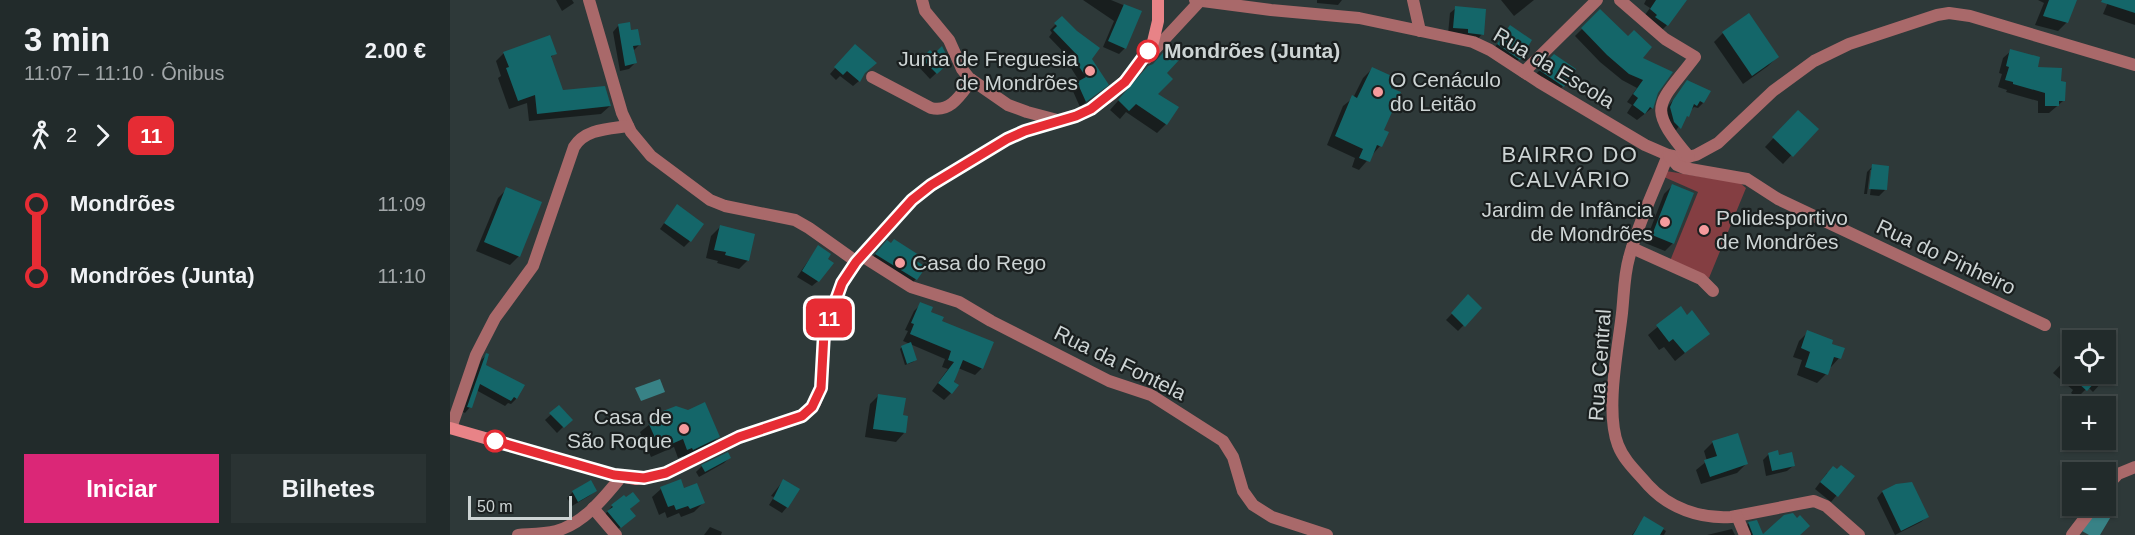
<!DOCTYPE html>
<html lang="pt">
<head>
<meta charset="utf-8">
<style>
  body { margin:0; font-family:Helvetica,sans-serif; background:#2a3333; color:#f1f3f6; height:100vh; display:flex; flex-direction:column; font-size:22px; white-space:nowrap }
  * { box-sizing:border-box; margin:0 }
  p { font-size:20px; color:#a2a7a9 }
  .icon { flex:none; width:33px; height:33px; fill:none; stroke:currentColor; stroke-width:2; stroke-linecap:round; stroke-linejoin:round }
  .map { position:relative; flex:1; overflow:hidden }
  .sheet { display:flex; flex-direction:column; background:#222b2b; width:450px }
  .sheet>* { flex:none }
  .badge { padding:0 12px; border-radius:9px; font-size:21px; line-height:39px }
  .buttons { position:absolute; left:1612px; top:330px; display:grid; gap:12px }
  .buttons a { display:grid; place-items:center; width:54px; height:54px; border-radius:0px; background:#222b2b; box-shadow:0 2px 4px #0004,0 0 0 2px #3f4747; font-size:30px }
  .scale { position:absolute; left:18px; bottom:15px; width:104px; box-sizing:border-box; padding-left:6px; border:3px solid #cdd4d4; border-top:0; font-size:16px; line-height:21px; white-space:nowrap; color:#cdd4d4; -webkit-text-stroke:4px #1a1f1f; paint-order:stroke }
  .map>.badge { position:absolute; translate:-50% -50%; box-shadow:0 0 0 3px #fff }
  .legs { display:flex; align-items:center; gap:9px; height:66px; padding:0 24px; font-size:20px }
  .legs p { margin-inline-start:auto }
  .summary { display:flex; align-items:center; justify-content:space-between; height:102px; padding:0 24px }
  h1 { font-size:33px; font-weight:700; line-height:45px }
  .cta { display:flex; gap:12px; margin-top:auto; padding:12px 24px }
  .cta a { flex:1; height:69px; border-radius:0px; background:#db2777; color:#fff; font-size:24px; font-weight:700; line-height:69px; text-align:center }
  .cta a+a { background:#2a3333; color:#f1f3f6 }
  ul { padding:0 24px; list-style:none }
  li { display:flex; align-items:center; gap:21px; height:72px; font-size:22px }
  li i { display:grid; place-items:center; width:9px; height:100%; margin:0 8px; background:currentColor }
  li i::after { content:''; width:15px; height:15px; margin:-8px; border:4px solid; border-radius:50%; background:#222b2b }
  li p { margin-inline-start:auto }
  li:first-child i { background:linear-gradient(#0000 50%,currentColor 0) }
  li:last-child i { background:linear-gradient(currentColor 50%,#0000 0) }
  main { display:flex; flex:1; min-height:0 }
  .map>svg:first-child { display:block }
  .green { fill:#843e42 }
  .water { fill:#388286 }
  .shadow { fill:#0007 }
  .building { fill:#146669 }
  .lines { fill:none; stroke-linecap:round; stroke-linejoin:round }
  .street { stroke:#a9696a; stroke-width:12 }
  .secondary { stroke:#e88387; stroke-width:12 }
  .line-1-casing { stroke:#fff; stroke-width:14 }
  .line-1 { stroke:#e62c34; stroke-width:9 }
  .stop-1-dot { fill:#fff; stroke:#e62c34; stroke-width:3 }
  .poi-dot { fill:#f59b9d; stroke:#1a1f1f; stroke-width:2 }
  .labels { text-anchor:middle; stroke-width:4.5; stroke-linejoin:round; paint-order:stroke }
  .stop-label { font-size:21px; font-weight:bold; fill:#cdd4d4; stroke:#1a1f1f; text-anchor:start }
  .poi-label { font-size:21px; fill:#cdd4d4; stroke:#1a1f1f; text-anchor:end }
  .street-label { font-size:21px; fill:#cdd4d4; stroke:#1a1f1f }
  .neighbourhood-label { font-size:22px; letter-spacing:1.5px; fill:#cdd4d4; stroke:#1a1f1f }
</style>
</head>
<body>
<main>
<section class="sheet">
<div class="summary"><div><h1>3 min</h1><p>11:07 – 11:10 · Ônibus</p></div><b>2.00 €</b></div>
<div class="legs"><svg class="icon" aria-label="walk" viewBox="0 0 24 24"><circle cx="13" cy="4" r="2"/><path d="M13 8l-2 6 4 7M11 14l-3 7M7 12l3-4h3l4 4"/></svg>2<svg class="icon" aria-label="forward" viewBox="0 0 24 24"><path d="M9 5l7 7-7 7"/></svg><b class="badge" style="background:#e62c34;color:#fff">11</b></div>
<ul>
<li><i style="color:#e62c34"></i><b>Mondrões</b><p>11:09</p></li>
<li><i style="color:#e62c34"></i><b>Mondrões (Junta)</b><p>11:10</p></li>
</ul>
<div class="cta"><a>Iniciar</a><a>Bilhetes</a></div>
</section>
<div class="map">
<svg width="1685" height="535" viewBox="0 0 1685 535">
  <rect width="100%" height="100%" fill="#2e3939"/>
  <polygon class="green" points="1216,171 1290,183 1296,188 1259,278 1220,261 1248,192 1214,177"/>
  <g class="water">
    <polygon points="210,379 215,392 191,401 185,388"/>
    <polygon points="1656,503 1666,508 1650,535 1639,535 1632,531 1648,506 1656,506"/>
  </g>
  <g class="shadow">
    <polygon points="106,0 122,0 124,3 112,11"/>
    <polygon points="633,0 661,0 690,12 675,48 669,54 653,47 664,21"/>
    <polygon points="867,0 892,0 888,5 867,3"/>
    <polygon points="1051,0 1084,0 1064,16"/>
    <polygon points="1196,0 1235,0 1217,25 1208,34 1192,19 1200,8 1194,4"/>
    <polygon points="1588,0 1626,0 1617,22 1608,31 1585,25 1594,3"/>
    <polygon points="1659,0 1685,0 1685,25 1653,14"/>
    <polygon points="1006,8 1032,34 1027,40 998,34 1000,13"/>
    <polygon points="1150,11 1190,58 1206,93 1202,108 1187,120 1177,113 1182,105 1177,102 1187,88 1172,80 1150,62 1125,36"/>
    <polygon points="612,18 626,33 640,59 657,85 630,107 622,89 630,82 621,68 623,62 599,37 602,33 600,30"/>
    <polygon points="168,26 180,32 190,44 184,50 185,63 179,69 170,71 163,32"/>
    <polygon points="1060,27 1069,59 1063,64 1042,51"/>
    <polygon points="1273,33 1327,57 1318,66 1293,84 1264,42"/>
    <polygon points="400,51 409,81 403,86 390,76 386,80 380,74"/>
    <polygon points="1561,51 1610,83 1613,101 1599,113 1588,113 1588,101 1556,92 1557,90 1548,87 1552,74 1549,73 1553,58"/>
    <polygon points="480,52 498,62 480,79 467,65"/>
    <polygon points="54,53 105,53 100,58 112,92 160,106 151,114 79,121 77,103 59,109 48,78 51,76 46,61"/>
    <polygon points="1104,56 1113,86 1108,92 1084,76"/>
    <polygon points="703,65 715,73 706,95 716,124 707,133 676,112 670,119 660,110 689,77"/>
    <polygon points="922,69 932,131 930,146 909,170 902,167 905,158 877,145 893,106 903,98 913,78"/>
    <polygon points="1232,88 1253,103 1248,108 1244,107 1240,111 1224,133 1216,122 1217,108"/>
    <polygon points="1348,112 1366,129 1333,164 1315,147"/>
    <polygon points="1423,166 1435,190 1429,196 1420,195 1423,170 1420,170 1417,194 1414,194 1417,172"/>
    <polygon points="1222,186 1223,243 1215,251 1195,243 1214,194"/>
    <polygon points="57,189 69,256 60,265 26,251 48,198"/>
    <polygon points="222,212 240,241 234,247 210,229"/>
    <polygon points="270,227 298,260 289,269 267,263 268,261 256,258 261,236"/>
    <polygon points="440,245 463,260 466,279 457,288 417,264 428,251"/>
    <polygon points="368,247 368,281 362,286 347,277"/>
    <polygon points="1018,297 1030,308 1008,331 996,320"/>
    <polygon points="471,304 490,321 532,368 525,375 508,368 501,393 494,400 482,391 498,369 492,367 495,359 453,341 458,331 455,330 464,311"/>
    <polygon points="1230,308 1237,317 1258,334 1225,361 1214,347 1209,350 1198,335"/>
    <polygon points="1358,332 1380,345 1389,358 1381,367 1379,367 1376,374 1367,383 1347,375 1352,360 1343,357 1349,341"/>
    <polygon points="452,347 465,360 463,362 455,365 450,349"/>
    <polygon points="37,355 34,365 73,386 66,399 61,404 58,403 55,406 26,390 20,407 15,413 13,412 31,360"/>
    <polygon points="1619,356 1623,360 1623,374 1656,374 1656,366 1662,371 1643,392 1638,387 1627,398 1621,393 1623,390 1603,373"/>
    <polygon points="429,395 454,433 446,442 415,437 420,404"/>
    <polygon points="109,407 121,419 107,433 95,420"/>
    <polygon points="214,413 268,437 260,446 234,458 233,456 228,458 224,447 201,457 190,432"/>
    <polygon points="1263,442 1296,464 1287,473 1251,484 1246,470 1257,461 1254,451"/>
    <polygon points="1319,454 1328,457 1343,466 1337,471 1316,476 1313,460"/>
    <polygon points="280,457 274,463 249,477 246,472 252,466"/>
    <polygon points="1387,471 1403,476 1381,502 1365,489 1377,473"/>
    <polygon points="333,481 337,507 332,513 319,505 324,497 321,496"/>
    <polygon points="211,489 233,490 253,503 244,512 231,517 229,513 217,518 215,512 209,515 202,497"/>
    <polygon points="145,491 139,496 122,506 117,498 123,492"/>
    <polygon points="1432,492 1477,517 1471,522 1445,535 1427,498"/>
    <polygon points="188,501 179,510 178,522 164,532 152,518 162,506"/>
    <polygon points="1194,518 1216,531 1214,535 1182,535"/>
    <polygon points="1299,523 1311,535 1296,535 1294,529"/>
    <polygon points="260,527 272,532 271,535 254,535"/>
    <polygon points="1282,529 1285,535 1257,535"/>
  </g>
  <g class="building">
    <polygon points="1206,0 1237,0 1218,26 1205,17 1207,15 1200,9"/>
    <polygon points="1599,0 1627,0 1618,23 1593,16"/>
    <polygon points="1652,0 1685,0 1685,13 1651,2"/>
    <polygon points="674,4 692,11 676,49 658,41"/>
    <polygon points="1005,6 1036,9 1034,35 1018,33 1018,29 1003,28"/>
    <polygon points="1150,9 1178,36 1184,30 1202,47 1193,58 1223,72 1208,93 1203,109 1200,107 1195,114 1183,105 1188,98 1183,94 1193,80 1179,74 1157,55 1131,28"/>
    <polygon points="1299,13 1329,57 1302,76 1272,32"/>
    <polygon points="612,16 627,31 650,48 642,59 659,85 636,102 627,82 636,77 626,62 628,56 603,30 607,26 604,23"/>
    <polygon points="180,22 181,30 188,29 191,45 183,46 187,63 175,66 168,24"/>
    <polygon points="1060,25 1082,40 1070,60 1047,44"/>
    <polygon points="100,35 107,54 101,56 113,90 155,86 161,106 87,114 85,95 68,101 56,68 59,67 53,52"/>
    <polygon points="405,44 427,63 415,73 410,82 397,71 393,75 384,67"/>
    <polygon points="492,46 500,62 487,74 471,58 480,50 484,54"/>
    <polygon points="718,47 730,59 717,73 723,79 708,94 729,107 717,125 686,104 679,111 668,100 698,66 703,64"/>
    <polygon points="1560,49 1590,57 1588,67 1612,68 1611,81 1616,82 1615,101 1609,101 1609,106 1595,106 1595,93 1563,84 1563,82 1555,80 1559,67 1556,66"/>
    <polygon points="1104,54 1126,69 1114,87 1089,70"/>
    <polygon points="922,67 944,77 941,88 951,92 934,130 939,132 932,147 927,145 920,162 909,158 913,149 885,136 902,95 907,98"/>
    <polygon points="1237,80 1261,91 1254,103 1250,101 1247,106 1244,104 1239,117 1237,116 1231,129 1224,122 1220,107 1223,100"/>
    <polygon points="1348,110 1369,129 1343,157 1322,137"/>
    <polygon points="1422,164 1439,166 1437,190 1419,189"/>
    <polygon points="1222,184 1244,193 1224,244 1202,235"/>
    <polygon points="56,187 92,202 70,257 34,242"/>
    <polygon points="227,204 254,224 241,242 214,223"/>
    <polygon points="270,225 305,234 299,261 275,255 276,252 264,250"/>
    <polygon points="444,239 469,255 465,260 476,267 467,280 425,254 437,240 441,243"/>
    <polygon points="368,245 381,254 378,259 384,263 369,282 352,271"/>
    <polygon points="1018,294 1032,308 1015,327 1001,313"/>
    <polygon points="470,302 483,307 481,312 494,317 492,321 544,342 533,369 513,360 504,382 509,385 502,394 488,383 504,362 498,360 501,351 460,334 464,324 461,323"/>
    <polygon points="1231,306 1237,315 1242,310 1260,334 1235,353 1223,339 1219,342 1206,325"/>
    <polygon points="1357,330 1383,340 1382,344 1395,348 1391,359 1384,357 1378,375 1355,367 1360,352 1351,348"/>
    <polygon points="461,342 467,360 457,364 451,346"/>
    <polygon points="1623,349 1623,374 1652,374 1637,391 1628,383 1630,381 1610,364"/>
    <polygon points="36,353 39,354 36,365 75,385 67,399 64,397 61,401 30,384 22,408 17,407"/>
    <polygon points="428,394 456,398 453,415 458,416 456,433 423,429"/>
    <polygon points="255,402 270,437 243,450 242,448 237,450 233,439 210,449 198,422 214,415 213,411 226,406 238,410"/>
    <polygon points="109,405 123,420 114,428 99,413"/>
    <polygon points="1288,433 1298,464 1260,477 1254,460 1267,456 1262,441"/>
    <polygon points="1328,450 1329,455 1342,452 1345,466 1322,471 1318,453"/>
    <polygon points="278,452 281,458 255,472 251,465"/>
    <polygon points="1391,465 1405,476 1388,497 1370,482 1383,466 1387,469"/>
    <polygon points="231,479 234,488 247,483 255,503 240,509 238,506 226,510 224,505 218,507 210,487"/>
    <polygon points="333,479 350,489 338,508 323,499"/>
    <polygon points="141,480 147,491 128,502 122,491"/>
    <polygon points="1462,482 1479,517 1451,531 1432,491 1446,484"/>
    <polygon points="183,492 190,501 180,509 186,516 171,528 157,511 163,507 161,505 174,495 176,497"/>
    <polygon points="1343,513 1347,518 1350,515 1360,526 1350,535 1303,535 1298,522 1307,520 1313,534 1334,515"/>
    <polygon points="1194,516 1214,528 1210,535 1183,535"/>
  </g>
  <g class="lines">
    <g class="street">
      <polyline points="139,0 172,113 181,132 201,156 260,200 275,206 345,220 359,228 407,262"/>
      <polyline points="472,0 475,11 499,40 512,69 519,78 558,105 577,112 611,121"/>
      <polyline points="745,0 821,10 909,18 1023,42 1040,50 1089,82 1195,145 1218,155 1233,158 1246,155 1268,143 1323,91 1364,61 1399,44 1487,15 1499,13 1520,16 1685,65"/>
      <polyline points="963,0 970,31"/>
      <path d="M1170,0L1215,39L1245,57C1208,106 1195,105 1239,157"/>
      <polyline points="697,58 750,1"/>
      <polyline points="1074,72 1147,0"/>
      <path d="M422,77L481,108C501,113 511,94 522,80"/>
      <path d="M1218,155C1205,189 1188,223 1179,258C1174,275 1174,295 1172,313C1168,349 1155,411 1168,445C1174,461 1188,473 1198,485C1219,508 1250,519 1281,517L1364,501L1376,506L1409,535"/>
      <polyline points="1219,156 1227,165 1234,168 1297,179 1328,199 1595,325"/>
      <polyline points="1182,248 1251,279 1263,291"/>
      <polyline points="412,256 461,287 509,302 541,321 659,381 701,395 773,441 783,457 793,491 803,505 822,517 877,535"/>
      <path d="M1,428L26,355L45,318L83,266L124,147C135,129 158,129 178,126"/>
      <polyline points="1656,487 1668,474 1685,467"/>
      <polyline points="143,508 166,535"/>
      <polyline points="1287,516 1295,535"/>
      <path d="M68,535C80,534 94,534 106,531C133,524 154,498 171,477"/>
      <polyline points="1622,535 1644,506"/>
    </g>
    <polyline class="secondary" points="0,428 164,475 186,479 216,473 289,437 348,418 359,410 365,403 371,388 375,328 392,283 407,262 456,206 474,190 557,139 575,131 626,116 641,109 662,94 687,68 703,42 708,21 708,0"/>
  </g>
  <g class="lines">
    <g class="line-1-casing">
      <polyline id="line-1" points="45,441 164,475 194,478 216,473 289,437 352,416 362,407 371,388 374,333 392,283 406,262 462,200 481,185 557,139 575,131 626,116 641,109 675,82 698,51"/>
    </g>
    <use href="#line-1" class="line-1"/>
  </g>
  <g class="stop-1-dot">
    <circle cx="698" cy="51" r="10"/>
    <circle cx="45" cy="441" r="10"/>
  </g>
  <g class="poi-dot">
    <circle cx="640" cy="71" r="6"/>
    <circle cx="928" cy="92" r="6"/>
    <circle cx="1215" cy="222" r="6"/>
    <circle cx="1254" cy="230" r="6"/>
    <circle cx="450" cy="263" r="6"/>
    <circle cx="234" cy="429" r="6"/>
  </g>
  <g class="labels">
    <g class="stop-label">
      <text x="714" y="58">Mondrões (Junta)</text>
    </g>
    <g class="poi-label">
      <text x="628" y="66">Junta de Freguesia<tspan x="628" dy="24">de Mondrões</tspan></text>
      <text x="940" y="87" text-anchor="start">O Cenáculo<tspan x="940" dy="24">do Leitão</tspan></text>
      <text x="1203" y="217">Jardim de Infância<tspan x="1203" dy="24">de Mondrões</tspan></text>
      <text x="1266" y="225" text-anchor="start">Polidesportivo<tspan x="1266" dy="24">de Mondrões</tspan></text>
      <text x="462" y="270" text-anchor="start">Casa do Rego</text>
      <text x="222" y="424">Casa de<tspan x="222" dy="24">São Roque</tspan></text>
    </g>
    <g class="street-label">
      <text transform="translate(1104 68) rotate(31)" y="7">Rua da Escola</text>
      <text transform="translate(1496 257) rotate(25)" y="7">Rua do Pinheiro</text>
      <text transform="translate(670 363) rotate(26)" y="7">Rua da Fontela</text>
      <text transform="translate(1150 365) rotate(-86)" y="7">Rua Central</text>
    </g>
    <g class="neighbourhood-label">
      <text x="1120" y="162">BAIRRO DO<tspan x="1120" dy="25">CALVÁRIO</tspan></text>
    </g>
  </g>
</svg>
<div class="buttons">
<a><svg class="icon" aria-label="locate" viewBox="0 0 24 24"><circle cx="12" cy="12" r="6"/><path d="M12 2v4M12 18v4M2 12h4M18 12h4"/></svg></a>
<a>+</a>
<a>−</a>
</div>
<div class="scale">50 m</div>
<b class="badge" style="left:379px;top:318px;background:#e62c34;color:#fff">11</b>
</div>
</main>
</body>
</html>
